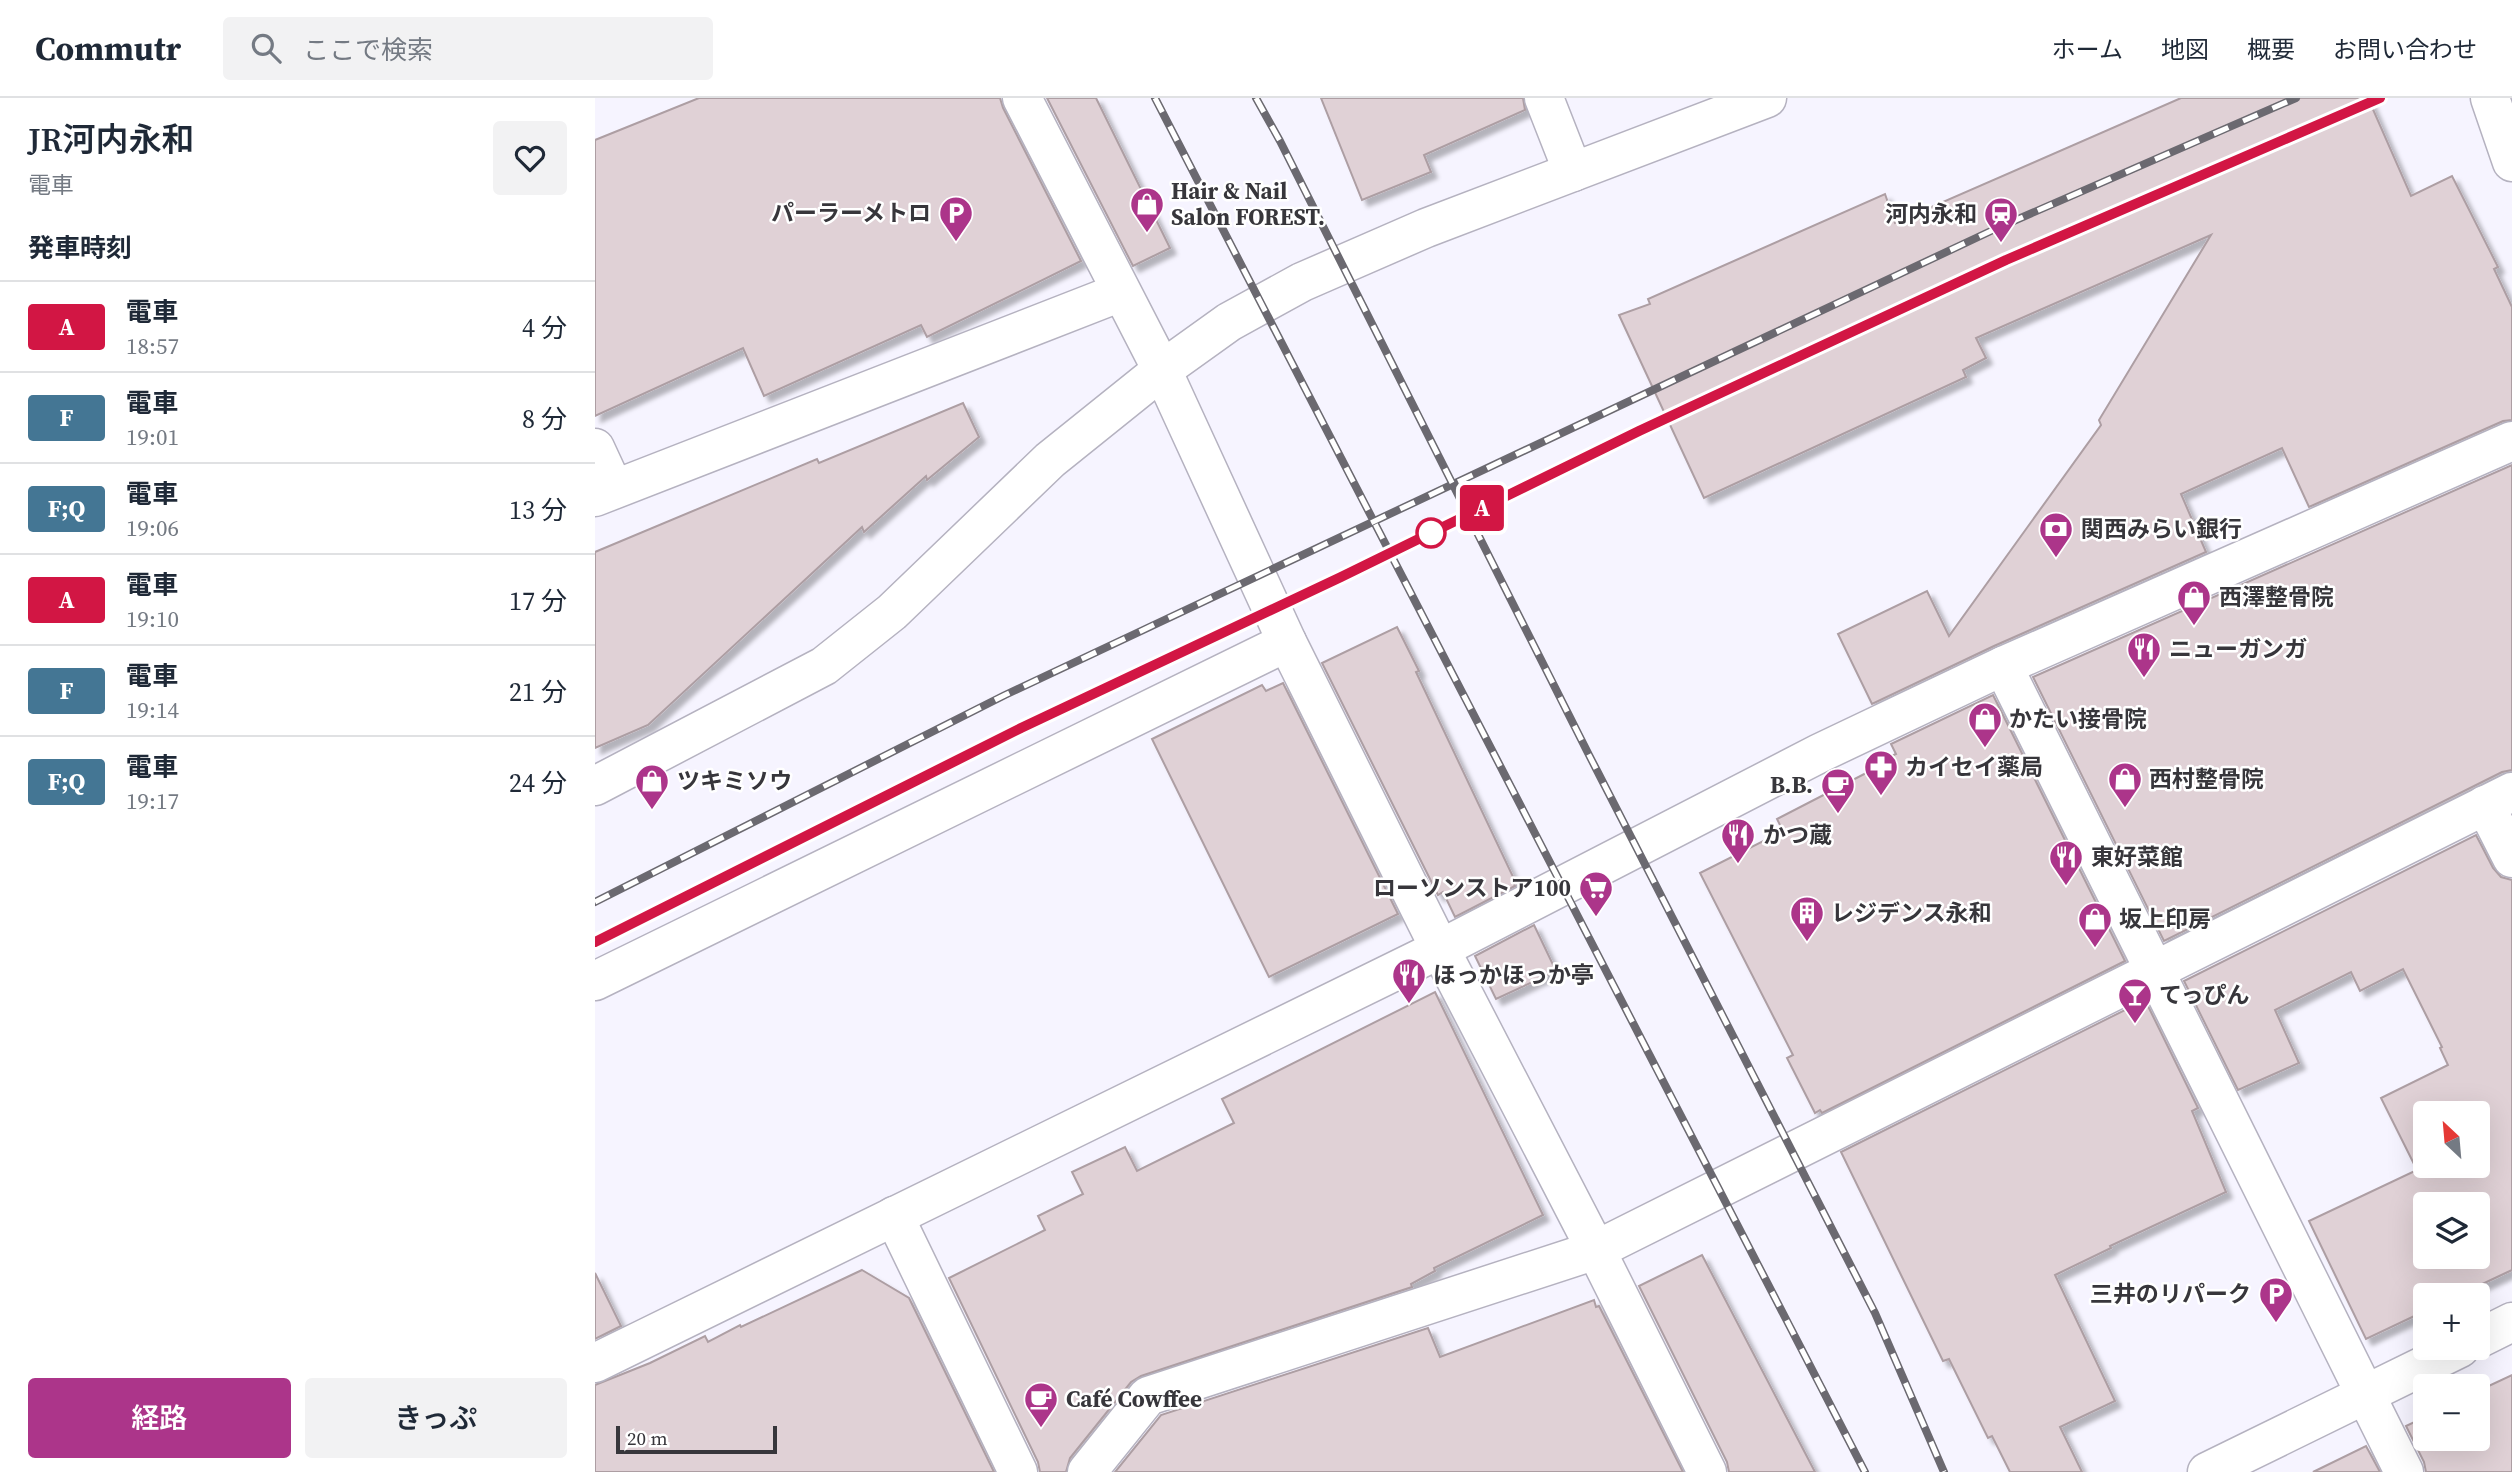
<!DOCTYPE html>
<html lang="ja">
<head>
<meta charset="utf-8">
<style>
  body { margin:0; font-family:"Source Serif 4","Noto Sans JP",serif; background:#f2f2f3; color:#1f2937; height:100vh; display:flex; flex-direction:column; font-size:26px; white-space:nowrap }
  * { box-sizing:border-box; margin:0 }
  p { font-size:23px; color:#747a83 }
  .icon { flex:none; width:38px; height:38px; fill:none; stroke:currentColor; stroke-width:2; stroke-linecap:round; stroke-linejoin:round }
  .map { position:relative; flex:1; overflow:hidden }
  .details { display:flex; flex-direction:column; background:#fff; width:595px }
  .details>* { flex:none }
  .badge { padding:0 14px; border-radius:5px; font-size:24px; line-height:46px }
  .needle { width:46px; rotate:334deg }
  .tools { position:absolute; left:1818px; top:1003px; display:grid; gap:14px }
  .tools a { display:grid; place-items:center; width:77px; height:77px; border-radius:7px; background:#fff; box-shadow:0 7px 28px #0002; font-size:35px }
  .scale { position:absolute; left:21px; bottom:18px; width:161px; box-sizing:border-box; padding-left:7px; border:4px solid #37363b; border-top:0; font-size:19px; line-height:24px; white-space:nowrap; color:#37363b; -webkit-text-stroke:5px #fff; paint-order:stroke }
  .map>.badge { position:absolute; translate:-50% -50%; box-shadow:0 0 0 4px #fff }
  h2 { padding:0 28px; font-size:26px; line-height:63px }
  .round { display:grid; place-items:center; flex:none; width:74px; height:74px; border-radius:7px; background:#f2f2f3 }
  .head { display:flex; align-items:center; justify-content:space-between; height:119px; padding:0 28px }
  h1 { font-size:33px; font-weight:600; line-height:52px }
  .action { display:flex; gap:14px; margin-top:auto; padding:14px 28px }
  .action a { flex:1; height:80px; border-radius:7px; background:#ac358a; color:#fff; font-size:28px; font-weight:600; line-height:80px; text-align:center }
  .action a+a { background:#f2f2f3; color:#1f2937 }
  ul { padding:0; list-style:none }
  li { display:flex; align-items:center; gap:21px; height:91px; padding:0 28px; border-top:2px solid #e0e1e3 }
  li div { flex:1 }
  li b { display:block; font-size:26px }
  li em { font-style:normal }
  li .badge { min-width:77px; font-weight:700; text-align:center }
  header { display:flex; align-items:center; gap:42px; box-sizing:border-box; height:98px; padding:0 35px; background:#fff; border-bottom:2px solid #e0e1e3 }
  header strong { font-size:33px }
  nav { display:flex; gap:38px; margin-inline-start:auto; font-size:24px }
  .search { width:490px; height:63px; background:#f2f2f3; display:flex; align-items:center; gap:18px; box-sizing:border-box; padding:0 24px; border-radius:7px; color:#747a83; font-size:26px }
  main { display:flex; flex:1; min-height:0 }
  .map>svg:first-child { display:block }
  .building { fill:#e0d1d6; stroke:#ad9ea3; stroke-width:2; fill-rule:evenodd; filter:url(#shadow) }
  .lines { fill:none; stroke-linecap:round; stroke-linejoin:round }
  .street-casing { stroke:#b5b2c0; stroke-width:41 }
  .secondary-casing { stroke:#b5b2c0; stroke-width:41 }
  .street { stroke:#fff; stroke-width:38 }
  .secondary { stroke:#fff; stroke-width:38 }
  .rail-casing { stroke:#6b6970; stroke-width:8 }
  .rail { stroke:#fff; stroke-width:5; stroke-dasharray:16; stroke-linecap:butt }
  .line-casing { stroke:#fff; stroke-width:16 }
  .line { stroke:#d21644; stroke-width:10 }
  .stop-dot { fill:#fff; stroke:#d21644; stroke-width:3.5 }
  .labels { text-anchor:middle; stroke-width:5; stroke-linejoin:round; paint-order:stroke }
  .poi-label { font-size:23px; font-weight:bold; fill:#37363b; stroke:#fff; text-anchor:start }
</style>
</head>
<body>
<header>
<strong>Commutr</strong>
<div class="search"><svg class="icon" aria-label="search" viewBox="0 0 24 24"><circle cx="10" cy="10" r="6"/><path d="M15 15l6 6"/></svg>ここで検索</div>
<nav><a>ホーム</a><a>地図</a><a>概要</a><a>お問い合わせ</a></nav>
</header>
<main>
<section class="details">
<div class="head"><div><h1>JR河内永和</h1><p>電車</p></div><a class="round"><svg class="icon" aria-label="heart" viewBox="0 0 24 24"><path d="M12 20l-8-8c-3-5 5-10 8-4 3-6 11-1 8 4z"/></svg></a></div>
<h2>発車時刻</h2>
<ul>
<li><span class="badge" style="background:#d21644;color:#fff">A</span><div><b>電車</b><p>18:57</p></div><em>4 分</em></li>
<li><span class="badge" style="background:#447694;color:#fff">F</span><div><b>電車</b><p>19:01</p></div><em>8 分</em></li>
<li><span class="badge" style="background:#447694;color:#fff">F;Q</span><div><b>電車</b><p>19:06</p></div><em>13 分</em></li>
<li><span class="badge" style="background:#d21644;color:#fff">A</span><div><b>電車</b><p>19:10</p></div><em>17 分</em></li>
<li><span class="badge" style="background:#447694;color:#fff">F</span><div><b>電車</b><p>19:14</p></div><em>21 分</em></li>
<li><span class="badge" style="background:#447694;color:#fff">F;Q</span><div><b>電車</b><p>19:17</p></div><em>24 分</em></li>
</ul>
<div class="action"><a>経路</a><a>きっぷ</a></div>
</section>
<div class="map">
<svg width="1917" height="1374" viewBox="0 0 1917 1374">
  <defs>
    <filter id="shadow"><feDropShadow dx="6" dy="6" stdDeviation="2" flood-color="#0004"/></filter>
  </defs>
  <rect width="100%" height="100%" fill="#f6f4ff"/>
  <g class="building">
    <polygon points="104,0 405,0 408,10 486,163 332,239 326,227 169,298 148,250 0,318 0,42"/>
    <polygon points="452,0 501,0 575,150 538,168"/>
    <polygon points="726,0 928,0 930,12 829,57 836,74 767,102"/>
    <polygon points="1586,0 1773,0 1816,98 1857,78 1903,169 1899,171 1917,209 1917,322 1908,323 1714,409 1687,350 1586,396 1611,454 1399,548 1277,606 1243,536 1332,493 1354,538 1506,327 1504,322 1616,137 1381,240 1391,260 1368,272 1371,279 1109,400 1024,217 1055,206 1053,201 1290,96 1300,125"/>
    <polygon points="368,305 384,339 332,382 331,378 269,434 267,429 53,627 0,650 0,454 222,361 224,365"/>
    <polygon points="1917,367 1917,672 1907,674 1569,843 1438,579"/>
    <polygon points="802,529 824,573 821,574 920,783 918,784 920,788 860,819 848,794 843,797 727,565"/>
    <polygon points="688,585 803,816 674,879 557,641 667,587 671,593"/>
    <polygon points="1398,597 1530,863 1227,1015 1225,1012 1220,1015 1192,960 1198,957 1105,775 1188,733 1182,721 1279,671 1277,667 1301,656 1296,646"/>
    <path d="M1881,737L1898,770L1906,779L1917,782V1172L1864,1197H1830V1213L1771,1241L1714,1123L1822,1072L1786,1000L1853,967L1845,950L1847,949L1808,871L1765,893L1756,874L1680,912L1704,965L1643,992L1589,883ZM1830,1015H1883V1068H1830ZM1830,1106H1883V1158H1830Z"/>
    <polygon points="939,827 961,873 901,901 880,858"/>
    <polygon points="840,894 948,1117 839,1170 840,1173 816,1186 817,1189 546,1278 536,1284 475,1360 471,1374 445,1374 443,1364 354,1180 450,1132 443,1118 488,1096 477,1074 530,1049 542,1073 639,1025 627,1001"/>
    <polygon points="1550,902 1603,1010 1597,1013 1631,1094 1515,1148 1516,1150 1460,1177 1520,1303 1465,1329 1487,1374 1415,1374 1397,1338 1393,1340 1354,1261 1348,1263 1246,1054"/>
    <polygon points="1107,1157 1220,1374 1134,1374 1132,1364 1044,1188"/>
    <polygon points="267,1172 314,1200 399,1374 0,1374 0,1287 55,1265 110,1238 113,1244 145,1227 146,1229"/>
    <polygon points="0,1175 26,1228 0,1241"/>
    <polygon points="999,1202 1001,1209 1004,1208 1088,1374 520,1374 566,1317 833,1230 845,1259"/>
    <polygon points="1917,1277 1917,1374 1831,1374 1829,1364 1811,1328 1830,1319 1830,1340 1883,1340 1883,1293"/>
    <polygon points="1771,1348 1785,1374 1718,1374"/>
  </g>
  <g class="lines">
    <g class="street-casing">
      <g id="street">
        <polyline points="427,0 567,272 692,544 845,851 1001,1152 1112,1374"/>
        <polyline points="949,0 978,74"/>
        <polyline points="0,350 19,391"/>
        <polyline points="0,399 526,194"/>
        <polyline points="1408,568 1809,1374"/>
        <polyline points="1890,707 1917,760"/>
        <polyline points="0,883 692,544"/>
        <polyline points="299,1118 423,1374"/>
        <polyline points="1883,1241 1917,1224"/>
        <polyline points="0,1265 845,851 1225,655 1408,568 1917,343"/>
        <polyline points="492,1374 553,1298 1001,1152 1917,694"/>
        <polyline points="1612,1374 1865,1250"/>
      </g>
    </g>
    <g class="secondary-casing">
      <g id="secondary">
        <polyline points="1895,0 1917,64"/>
        <polyline points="0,688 229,568 297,514 455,362 567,272 634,224 707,184 831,130 1172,0"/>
      </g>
    </g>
    <use href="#street" class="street"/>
    <use href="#secondary" class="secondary"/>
    <g class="rail-casing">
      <g id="rail">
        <polyline points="560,0 1270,1374"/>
        <polyline points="661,0 685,43 994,657 1280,1215 1349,1374"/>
        <polyline points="0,804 410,597 1398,132 1701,0"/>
        <polyline points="0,845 426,630 745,479 1044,333 1411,162 1785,0"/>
      </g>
    </g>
    <use href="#rail" class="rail"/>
  </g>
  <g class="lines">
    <g class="line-casing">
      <polyline id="line" points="0,844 426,630 746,479 1044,333 1411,162 1785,0"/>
    </g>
    <use href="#line" class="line"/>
  </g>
  <defs>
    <g id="shop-pin" transform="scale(1.75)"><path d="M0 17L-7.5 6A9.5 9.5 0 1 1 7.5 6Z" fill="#ac358a" stroke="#fff"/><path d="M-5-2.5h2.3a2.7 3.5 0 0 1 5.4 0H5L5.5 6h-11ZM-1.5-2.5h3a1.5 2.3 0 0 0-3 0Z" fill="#fff"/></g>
    <g id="parking-pin" transform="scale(1.75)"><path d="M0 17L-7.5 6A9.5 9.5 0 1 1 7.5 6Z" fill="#ac358a" stroke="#fff"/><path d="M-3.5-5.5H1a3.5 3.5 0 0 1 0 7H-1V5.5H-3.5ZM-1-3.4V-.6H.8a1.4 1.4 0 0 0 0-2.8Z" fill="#fff"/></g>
    <g id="station-pin" transform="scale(1.75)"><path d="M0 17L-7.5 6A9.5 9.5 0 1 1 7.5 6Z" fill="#ac358a" stroke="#fff"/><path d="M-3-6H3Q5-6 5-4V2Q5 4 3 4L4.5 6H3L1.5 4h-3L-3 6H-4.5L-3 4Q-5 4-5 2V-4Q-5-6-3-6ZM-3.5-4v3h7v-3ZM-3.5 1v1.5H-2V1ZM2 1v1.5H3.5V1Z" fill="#fff"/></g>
    <g id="bank-pin" transform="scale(1.75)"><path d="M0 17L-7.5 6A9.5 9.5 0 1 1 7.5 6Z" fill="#ac358a" stroke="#fff"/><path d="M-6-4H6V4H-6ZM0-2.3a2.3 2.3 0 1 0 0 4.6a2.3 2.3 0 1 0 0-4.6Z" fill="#fff"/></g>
    <g id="restaurant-pin" transform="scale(1.75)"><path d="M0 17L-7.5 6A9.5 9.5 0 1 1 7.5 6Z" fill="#ac358a" stroke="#fff"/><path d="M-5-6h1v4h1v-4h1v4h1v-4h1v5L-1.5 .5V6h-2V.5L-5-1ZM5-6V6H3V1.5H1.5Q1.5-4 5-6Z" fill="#fff"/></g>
    <g id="pharmacy-pin" transform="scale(1.75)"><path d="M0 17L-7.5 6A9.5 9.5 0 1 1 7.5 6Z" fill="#ac358a" stroke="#fff"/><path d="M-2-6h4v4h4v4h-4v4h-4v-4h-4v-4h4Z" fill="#fff"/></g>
    <g id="cafe-pin" transform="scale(1.75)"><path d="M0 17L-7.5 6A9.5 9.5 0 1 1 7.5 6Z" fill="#ac358a" stroke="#fff"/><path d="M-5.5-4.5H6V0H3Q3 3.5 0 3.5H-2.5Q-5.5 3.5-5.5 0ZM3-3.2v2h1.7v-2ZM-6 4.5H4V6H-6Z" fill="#fff"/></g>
    <g id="supermarket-pin" transform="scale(1.75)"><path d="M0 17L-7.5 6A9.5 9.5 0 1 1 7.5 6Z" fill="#ac358a" stroke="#fff"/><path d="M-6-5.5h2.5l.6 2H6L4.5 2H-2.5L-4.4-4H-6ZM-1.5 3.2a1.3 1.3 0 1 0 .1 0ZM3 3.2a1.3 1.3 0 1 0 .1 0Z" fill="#fff"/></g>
    <g id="building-pin" transform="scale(1.75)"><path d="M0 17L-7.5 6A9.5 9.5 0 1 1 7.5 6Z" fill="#ac358a" stroke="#fff"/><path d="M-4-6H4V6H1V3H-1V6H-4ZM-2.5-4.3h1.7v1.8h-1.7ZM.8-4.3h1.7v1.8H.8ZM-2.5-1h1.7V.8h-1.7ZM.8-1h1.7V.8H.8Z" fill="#fff"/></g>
    <g id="bar-pin" transform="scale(1.75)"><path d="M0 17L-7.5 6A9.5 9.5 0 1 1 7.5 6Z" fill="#ac358a" stroke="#fff"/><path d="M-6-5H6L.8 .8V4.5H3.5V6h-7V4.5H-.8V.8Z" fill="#fff"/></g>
  </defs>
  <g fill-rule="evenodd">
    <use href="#shop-pin" x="552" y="106"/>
    <use href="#parking-pin" x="361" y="115"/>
    <use href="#station-pin" x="1406" y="116"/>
    <use href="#bank-pin" x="1461" y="431"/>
    <use href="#shop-pin" x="1599" y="499"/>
    <use href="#restaurant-pin" x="1549" y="551"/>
    <use href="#shop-pin" x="1390" y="621"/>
    <use href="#pharmacy-pin" x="1286" y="669"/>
    <use href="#shop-pin" x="1530" y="681"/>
    <use href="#shop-pin" x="57" y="683"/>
    <use href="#cafe-pin" x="1243" y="687"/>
    <use href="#restaurant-pin" x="1143" y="737"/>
    <use href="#restaurant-pin" x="1471" y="759"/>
    <use href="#supermarket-pin" x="1001" y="790"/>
    <use href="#building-pin" x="1212" y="815"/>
    <use href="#shop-pin" x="1500" y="821"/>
    <use href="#restaurant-pin" x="814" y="877"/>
    <use href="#bar-pin" x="1540" y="897"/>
    <use href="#parking-pin" x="1681" y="1196"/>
    <use href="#cafe-pin" x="446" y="1301"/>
  </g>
  <circle class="stop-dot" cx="836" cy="435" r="14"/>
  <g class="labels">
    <g class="poi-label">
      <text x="576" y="101">Hair &amp; Nail<tspan x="576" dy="26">Salon FOREST.</tspan></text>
      <text x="336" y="123" text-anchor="end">パーラーメトロ</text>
      <text x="1382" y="124" text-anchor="end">河内永和</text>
      <text x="1486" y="439">関西みらい銀行</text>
      <text x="1624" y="507">西澤整骨院</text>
      <text x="1574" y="559">ニューガンガ</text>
      <text x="1414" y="629">かたい接骨院</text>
      <text x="1310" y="677">カイセイ薬局</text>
      <text x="1554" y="689">西村整骨院</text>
      <text x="82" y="691">ツキミソウ</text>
      <text x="1218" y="695" text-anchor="end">B.B.</text>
      <text x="1168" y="745">かつ蔵</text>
      <text x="1496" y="767">東好菜館</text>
      <text x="976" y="798" text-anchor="end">ローソンストア100</text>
      <text x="1236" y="823">レジデンス永和</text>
      <text x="1524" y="829">坂上印房</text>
      <text x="838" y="885">ほっかほっか亭</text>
      <text x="1564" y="905">てっぴん</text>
      <text x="1656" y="1204" text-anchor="end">三井のリパーク</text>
      <text x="471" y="1309">Café Cowffee</text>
    </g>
  </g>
</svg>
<div class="tools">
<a><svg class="needle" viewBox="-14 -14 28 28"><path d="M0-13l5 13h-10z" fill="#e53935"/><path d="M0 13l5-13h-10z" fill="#747a83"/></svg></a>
<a><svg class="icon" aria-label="layers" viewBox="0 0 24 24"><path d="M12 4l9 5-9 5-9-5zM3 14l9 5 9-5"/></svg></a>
<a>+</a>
<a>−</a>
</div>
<div class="scale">20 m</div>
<b class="badge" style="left:887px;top:410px;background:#d21644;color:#fff">A</b>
</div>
</main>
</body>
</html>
